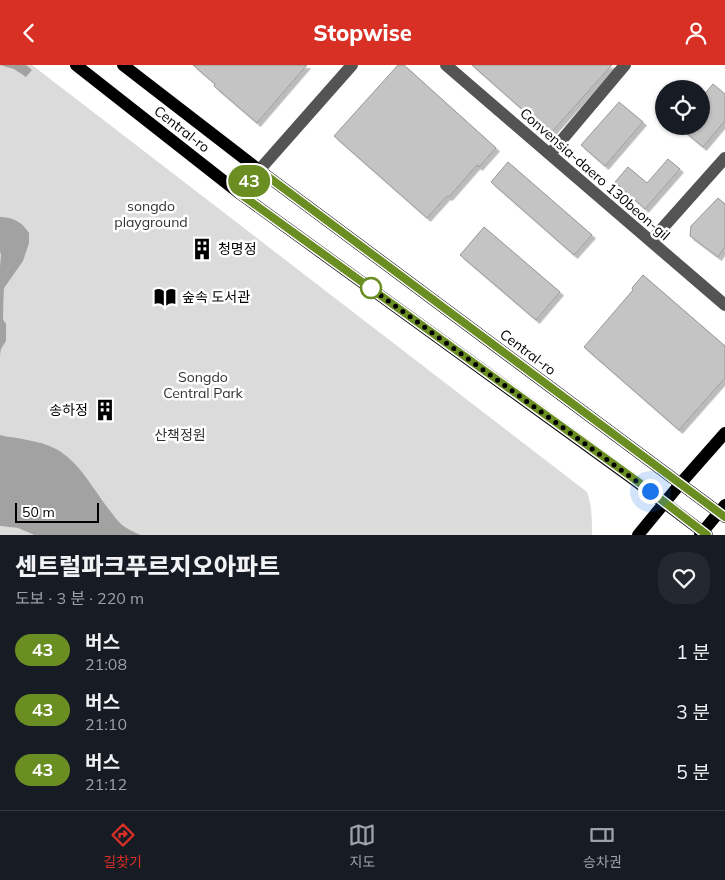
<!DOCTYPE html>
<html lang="ko">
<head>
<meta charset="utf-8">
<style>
  body { margin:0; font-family:Mulish,"Noto Sans KR",sans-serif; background:#242831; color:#f1f3f6; height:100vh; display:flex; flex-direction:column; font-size:19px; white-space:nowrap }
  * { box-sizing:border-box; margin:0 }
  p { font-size:16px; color:#9ea1a6 }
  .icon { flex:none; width:28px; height:28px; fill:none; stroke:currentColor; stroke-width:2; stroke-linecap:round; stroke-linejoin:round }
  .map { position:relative; height:470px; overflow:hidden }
  .panel { display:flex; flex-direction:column; background:#171b24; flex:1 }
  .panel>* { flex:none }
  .badge { padding:0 10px; border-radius:16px; font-size:18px; line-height:32px }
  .buttons { position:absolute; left:655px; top:15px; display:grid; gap:10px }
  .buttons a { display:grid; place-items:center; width:55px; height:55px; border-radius:50%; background:#171b24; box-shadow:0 1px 4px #0004; font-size:25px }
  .scale { position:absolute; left:15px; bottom:12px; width:84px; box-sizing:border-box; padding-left:5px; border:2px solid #000; border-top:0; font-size:14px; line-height:18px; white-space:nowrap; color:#000; -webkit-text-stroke:4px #fff; paint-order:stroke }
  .you { position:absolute; width:25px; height:25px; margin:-12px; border:4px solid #fff; border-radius:50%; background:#1a73e8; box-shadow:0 0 0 8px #1a73e833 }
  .map>.badge { position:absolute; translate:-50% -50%; box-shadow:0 0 0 2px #fff }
  .round { display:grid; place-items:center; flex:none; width:52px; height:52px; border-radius:20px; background:#242831 }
  .summary { display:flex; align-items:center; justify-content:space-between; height:85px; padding:0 15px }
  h1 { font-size:24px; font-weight:800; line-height:38px }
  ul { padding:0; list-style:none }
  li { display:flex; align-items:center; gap:15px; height:60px; padding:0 15px }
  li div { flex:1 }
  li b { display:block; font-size:19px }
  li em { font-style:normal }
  li .badge { min-width:55px; font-weight:700; text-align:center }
  header { display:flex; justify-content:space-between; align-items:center; height:65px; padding:0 15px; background:#d93025; color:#fff; font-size:22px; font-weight:800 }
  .dock { display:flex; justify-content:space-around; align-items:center; height:70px; border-top:1px solid #363941; background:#171b24; font-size:14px; color:#9ea1a6 }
  .dock a { display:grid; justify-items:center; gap:2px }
  .dock .selected { color:#d93025 }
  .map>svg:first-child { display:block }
  .green { fill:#dbdbdb }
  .water { fill:#a2a2a2 }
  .building { fill:#c4c4c4; stroke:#989898; filter:url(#shadow) }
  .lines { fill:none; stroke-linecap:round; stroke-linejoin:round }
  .minor { stroke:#545454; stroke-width:12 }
  .major { stroke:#000; stroke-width:12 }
  .line-casing { stroke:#fff; stroke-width:11 }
  .line { stroke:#6b8e23; stroke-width:8 }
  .walk { stroke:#000; stroke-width:5; stroke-dasharray:0 9 }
  .stop-dot { fill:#fff; stroke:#6b8e23; stroke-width:2.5 }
  .labels { text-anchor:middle; stroke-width:5; stroke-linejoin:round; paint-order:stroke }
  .street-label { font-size:14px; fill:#000; stroke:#fff }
  .park-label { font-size:14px; fill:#323232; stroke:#fff }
  .poi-label { font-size:14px; fill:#000; stroke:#fff; text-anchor:start }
</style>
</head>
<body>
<header><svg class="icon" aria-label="back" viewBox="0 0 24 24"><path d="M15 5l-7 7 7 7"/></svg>Stopwise<svg class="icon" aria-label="person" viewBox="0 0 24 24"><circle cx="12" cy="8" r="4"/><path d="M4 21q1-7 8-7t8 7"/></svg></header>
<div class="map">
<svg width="725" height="470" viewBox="0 0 725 470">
  <defs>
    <filter id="shadow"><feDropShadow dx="3.5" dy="3.5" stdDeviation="0" flood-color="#0004"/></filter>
  </defs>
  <rect width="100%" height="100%" fill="#fff"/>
  <g class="green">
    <path d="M0,0H32L587,427C592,440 592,456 592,470H141L129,465L118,456L104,439L45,380L0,370V292L1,284L6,276L5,257L3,254L4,223L0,220Z"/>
    <polygon points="0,461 18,463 34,470 0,470"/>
  </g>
  <g class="water">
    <polygon points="0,0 26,0 32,5 26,12 14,4"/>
    <path d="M0,152C13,152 22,157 29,168V178L23,196L4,223L3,254L6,259V276L1,284L0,292V202L1,190L0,186Z"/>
    <path d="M0,370C18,374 39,375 56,384C80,397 94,426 111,447C116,454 122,461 130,465C133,467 137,468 141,470H34L18,463L0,461Z"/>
  </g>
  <g class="building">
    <polygon points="193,0 307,0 257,58 214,21 215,19"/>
    <polygon points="398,0 404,0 496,83 479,102 477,100 449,132 447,131 427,153 334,71"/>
    <polygon points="472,0 612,0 550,69"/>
    <polygon points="713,19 725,29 725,56 703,82 678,61 701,61 701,33"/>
    <polygon points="619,37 643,57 605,101 581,80"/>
    <polygon points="668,94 680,104 645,144 615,117 628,102 647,118"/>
    <polygon points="508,97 592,170 574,190 491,117"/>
    <polygon points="718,133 725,139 725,182 718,192 690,171 691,161"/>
    <polygon points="484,162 560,227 536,255 460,190"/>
    <polygon points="202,178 207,181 207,188 202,190 196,187 197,180"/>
    <polygon points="643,210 725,281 725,313 679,365 584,282 633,225 632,223"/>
    <polygon points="103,339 109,341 110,347 106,351 100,349 99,344"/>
  </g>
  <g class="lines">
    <g class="minor">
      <polyline points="446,0 725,240"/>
      <polyline points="550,89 625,0"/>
      <polyline points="239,128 352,0"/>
      <polyline points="651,176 725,93"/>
    </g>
    <g class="major">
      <polyline points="76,0 239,128 637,417 707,470"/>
      <polyline points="123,0 259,105 725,452"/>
      <polyline points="638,470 680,419 725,368"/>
      <polyline points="700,470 725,440"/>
    </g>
  </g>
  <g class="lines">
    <g class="line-casing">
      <polyline id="line" points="707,470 637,416 239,128 259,105 725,452"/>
    </g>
    <use href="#line" class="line"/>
    <polyline class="walk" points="371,223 365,219 650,426"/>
  </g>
  <defs>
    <g id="building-bare" transform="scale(1.725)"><path d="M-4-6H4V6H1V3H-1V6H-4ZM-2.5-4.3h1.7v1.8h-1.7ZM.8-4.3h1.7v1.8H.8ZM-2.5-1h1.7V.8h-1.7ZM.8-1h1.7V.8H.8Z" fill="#000" stroke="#fff" stroke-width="2.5" paint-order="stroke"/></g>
    <g id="library-bare" transform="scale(1.725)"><path d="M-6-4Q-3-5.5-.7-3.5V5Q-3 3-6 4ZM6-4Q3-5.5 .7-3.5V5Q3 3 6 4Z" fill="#000" stroke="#fff" stroke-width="2.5" paint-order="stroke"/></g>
  </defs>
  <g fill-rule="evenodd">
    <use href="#building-bare" x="202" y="184"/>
    <use href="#library-bare" x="165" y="232"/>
    <use href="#building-bare" x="105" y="345"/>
  </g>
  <circle class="stop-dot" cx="371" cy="223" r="10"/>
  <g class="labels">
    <g class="street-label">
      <text transform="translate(182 64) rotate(38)" y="5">Central-ro</text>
      <text transform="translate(595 109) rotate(41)" y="5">Convensia-daero 130beon-gil</text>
      <text transform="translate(528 287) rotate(37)" y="5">Central-ro</text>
    </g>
    <g class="park-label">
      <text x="151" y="146">songdo<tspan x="151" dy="16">playground</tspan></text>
      <text x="203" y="317">Songdo<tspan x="203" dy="16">Central Park</tspan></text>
      <text x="180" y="375">산책정원</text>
    </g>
    <g class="poi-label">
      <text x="218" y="189">청명정</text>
      <text x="182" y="237">숲속 도서관</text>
      <text x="88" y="350" text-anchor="end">송하정</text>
    </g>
  </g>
</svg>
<div class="buttons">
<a><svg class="icon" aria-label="locate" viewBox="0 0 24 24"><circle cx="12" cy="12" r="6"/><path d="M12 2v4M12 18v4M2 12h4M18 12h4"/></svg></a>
</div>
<div class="scale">50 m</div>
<div class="you" style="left:650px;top:426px"></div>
<b class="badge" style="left:249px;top:116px;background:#6b8e23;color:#fff">43</b>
</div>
<section class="panel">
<div class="summary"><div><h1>센트럴파크푸르지오아파트</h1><p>도보 · 3 분 · 220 m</p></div><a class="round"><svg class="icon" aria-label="heart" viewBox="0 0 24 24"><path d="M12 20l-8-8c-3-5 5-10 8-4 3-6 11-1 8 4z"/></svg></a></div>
<ul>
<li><span class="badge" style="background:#6b8e23;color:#fff">43</span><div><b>버스</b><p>21:08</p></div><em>1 분</em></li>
<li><span class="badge" style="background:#6b8e23;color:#fff">43</span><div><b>버스</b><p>21:10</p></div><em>3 분</em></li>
<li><span class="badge" style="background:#6b8e23;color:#fff">43</span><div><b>버스</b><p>21:12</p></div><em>5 분</em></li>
</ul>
</section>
<nav class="dock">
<a class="selected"><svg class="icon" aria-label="directions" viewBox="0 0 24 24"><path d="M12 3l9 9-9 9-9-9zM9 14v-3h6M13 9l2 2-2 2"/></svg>길찾기</a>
<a><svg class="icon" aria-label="map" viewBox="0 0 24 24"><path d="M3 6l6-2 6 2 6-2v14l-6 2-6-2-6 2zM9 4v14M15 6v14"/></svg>지도</a>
<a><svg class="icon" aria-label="tickets" viewBox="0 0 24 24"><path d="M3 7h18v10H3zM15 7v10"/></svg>승차권</a>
</nav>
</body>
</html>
